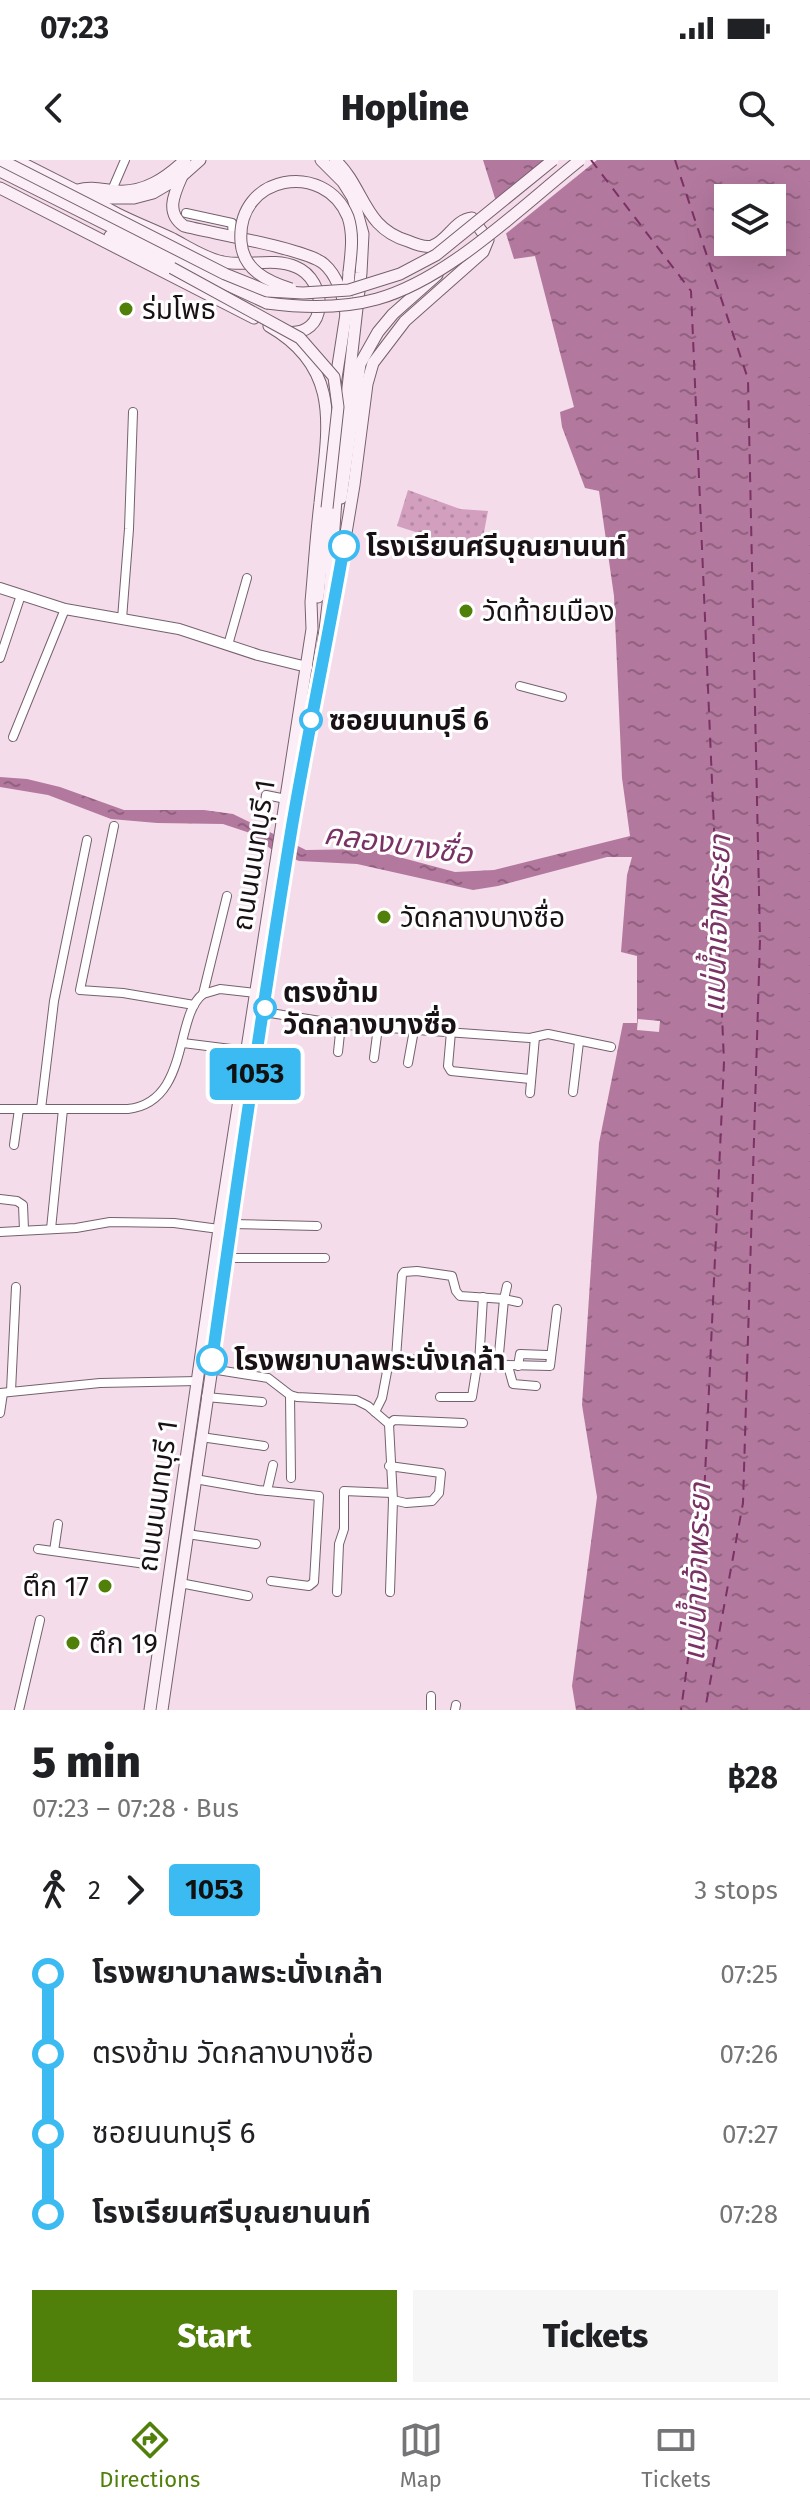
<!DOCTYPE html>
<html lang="en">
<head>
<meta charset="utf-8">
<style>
  body { margin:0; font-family:"Fira Sans","Noto Sans Thai",sans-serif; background:#f6f6f6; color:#202124; height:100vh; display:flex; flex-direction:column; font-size:30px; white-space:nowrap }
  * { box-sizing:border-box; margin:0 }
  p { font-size:26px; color:#757577 }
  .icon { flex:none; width:44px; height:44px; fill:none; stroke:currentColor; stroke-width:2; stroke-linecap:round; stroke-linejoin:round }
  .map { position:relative; height:1550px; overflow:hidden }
  .sheet { display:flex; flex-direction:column; background:#fff; flex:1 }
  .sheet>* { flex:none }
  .badge { padding:0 16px; border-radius:6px; font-size:28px; line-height:52px }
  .tools { position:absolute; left:714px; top:24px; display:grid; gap:16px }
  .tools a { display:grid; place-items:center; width:72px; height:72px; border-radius:0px; background:#fff; box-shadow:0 8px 32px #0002; font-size:40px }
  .map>.badge { position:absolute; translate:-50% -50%; box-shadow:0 0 0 4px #fff }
  .legs { display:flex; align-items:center; gap:12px; height:88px; padding:0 32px; font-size:26px }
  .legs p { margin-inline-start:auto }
  .overview { display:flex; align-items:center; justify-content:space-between; height:136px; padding:0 32px }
  h1 { font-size:44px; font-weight:800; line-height:60px }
  .cta { display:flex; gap:16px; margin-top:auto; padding:16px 32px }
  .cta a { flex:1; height:92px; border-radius:0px; background:#507f0a; color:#fff; font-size:32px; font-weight:800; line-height:92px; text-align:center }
  .cta a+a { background:#f6f6f6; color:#202124 }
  ul { padding:0 32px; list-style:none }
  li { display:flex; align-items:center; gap:28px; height:80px; font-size:30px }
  li i { display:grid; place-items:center; width:12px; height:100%; margin:0 10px; background:currentColor }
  li i::after { content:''; width:20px; height:20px; margin:-10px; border:6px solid; border-radius:50%; background:#fff }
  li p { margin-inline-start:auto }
  li:first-child i { background:linear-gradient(#0000 50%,currentColor 0) }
  li:last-child i { background:linear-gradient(currentColor 50%,#0000 0) }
  .status { display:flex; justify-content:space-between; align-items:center; height:56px; padding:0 40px; background:#fff; direction:ltr }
  .status svg { height:22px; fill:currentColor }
  header { display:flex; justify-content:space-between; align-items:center; height:104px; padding:0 32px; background:#fff; font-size:36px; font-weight:800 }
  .tab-bar { display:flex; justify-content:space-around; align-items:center; height:112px; border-top:2px solid #e0e0e0; background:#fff; font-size:22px; color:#757577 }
  .tab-bar a { display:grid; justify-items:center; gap:4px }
  .tab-bar .selected { color:#507f0a }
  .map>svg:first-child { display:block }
  .grass { fill:url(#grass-dots) }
  .water { fill:url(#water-ripples); fill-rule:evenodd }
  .pier { fill:#f4dcea }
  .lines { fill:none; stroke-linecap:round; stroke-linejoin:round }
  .ferry { stroke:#7a3164; stroke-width:2; stroke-dasharray:10 8; stroke-linecap:butt }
  .minor-casing { stroke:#75616d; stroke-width:10 }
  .tertiary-casing { stroke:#75616d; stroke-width:12 }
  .secondary-casing { stroke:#75616d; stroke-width:13 }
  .minor { stroke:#fff; stroke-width:8 }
  .tertiary { stroke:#fff; stroke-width:10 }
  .secondary { stroke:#fceef7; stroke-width:11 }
  .secondary-bridge-casing { stroke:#75616d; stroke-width:13; stroke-linecap:butt }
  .secondary-bridge { stroke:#fceef7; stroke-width:11 }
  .line-1-casing { stroke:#fff; stroke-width:18 }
  .line-1 { stroke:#3cbbf2; stroke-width:12 }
  .poi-dot { fill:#507f0a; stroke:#fff; stroke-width:3 }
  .stop-1-dot { fill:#fff; stroke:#3cbbf2; stroke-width:4 }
  .labels { text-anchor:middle; stroke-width:6; stroke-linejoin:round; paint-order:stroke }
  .poi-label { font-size:28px; fill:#191116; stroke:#fff; text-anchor:start }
  .stop-label { font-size:28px; font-weight:bold; fill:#191116; stroke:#fff; text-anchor:start }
  .street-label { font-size:28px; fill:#191116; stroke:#fff }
  .water-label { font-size:30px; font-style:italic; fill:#7a3164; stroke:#fff }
</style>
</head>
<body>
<div class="status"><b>07:23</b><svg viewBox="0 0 49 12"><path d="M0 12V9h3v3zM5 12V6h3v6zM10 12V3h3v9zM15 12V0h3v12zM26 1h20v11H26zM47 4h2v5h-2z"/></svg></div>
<header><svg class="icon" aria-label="back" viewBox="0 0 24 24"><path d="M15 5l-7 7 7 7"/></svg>Hopline<svg class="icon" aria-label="search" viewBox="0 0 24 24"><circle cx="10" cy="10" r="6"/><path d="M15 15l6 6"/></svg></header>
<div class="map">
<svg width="810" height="1550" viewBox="0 0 810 1550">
  <defs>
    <pattern id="grass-dots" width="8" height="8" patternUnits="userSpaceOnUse" patternTransform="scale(2)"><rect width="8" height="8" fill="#d29fbf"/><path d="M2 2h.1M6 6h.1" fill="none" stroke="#b488a3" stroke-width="1.8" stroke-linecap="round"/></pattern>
    <pattern id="water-ripples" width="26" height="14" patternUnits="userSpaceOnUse" patternTransform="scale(2)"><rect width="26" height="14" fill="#b3789e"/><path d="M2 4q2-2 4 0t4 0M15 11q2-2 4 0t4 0" fill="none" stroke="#916180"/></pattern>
  </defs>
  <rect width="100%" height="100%" fill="#f4dcea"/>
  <polygon class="grass" points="408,330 460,349 488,351 480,393 397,366"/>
  <path class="water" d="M483,0H810V1550H576L572,1526L597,1337L582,1245L599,983L623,863H637V796L621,792L627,715L632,697H607L498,726L473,730L357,704L299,701L271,689L250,673L223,664L157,663L111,659L48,635L0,627V617L27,619L60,627L124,650H204L233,654L306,690L369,689L455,712L494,710L630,676L622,618L614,436L599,331L585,328L562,267L560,252L574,247L535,96L514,99ZM728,38H772V82H728Z"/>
  <g class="pier">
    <polygon points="545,0 597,0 503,76 493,42"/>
    <polygon points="638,859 660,861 659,872 637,870"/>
  </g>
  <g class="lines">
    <g class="ferry">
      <polyline points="591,0 691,131 724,902 701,1403 681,1550"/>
      <polyline points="675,0 748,219 760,780 743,1343 705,1550"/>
    </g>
    <g class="minor-casing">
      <g id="minor">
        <polyline points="112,30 125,0"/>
        <polyline points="186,53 232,63 233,78"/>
        <polyline points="122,459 129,369 133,252"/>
        <polyline points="228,485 247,418"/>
        <polyline points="0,498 21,435"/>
        <polyline points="520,526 562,537"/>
        <polyline points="13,577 65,449"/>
        <polyline points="264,649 266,635 286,639"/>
        <polyline points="114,666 80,830 123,833 194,845"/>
        <polyline points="203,834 220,829 256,833"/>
        <polyline points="264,852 346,865 530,878 548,874 611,887"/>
        <polyline points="451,872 448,906 451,911 530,919"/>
        <polyline points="183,883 247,891"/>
        <polyline points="338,892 341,864"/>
        <polyline points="374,898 378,867"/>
        <polyline points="408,903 414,870"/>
        <polyline points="573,932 579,882"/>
        <polyline points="530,933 535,877"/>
        <path d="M0,949H128C190,942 174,856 203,834L227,736"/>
        <polyline points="41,949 54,841 87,680"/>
        <polyline points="14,985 19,949"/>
        <polyline points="0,1039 17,1041 23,1045 24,1070"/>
        <polyline points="232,1064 317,1066"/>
        <polyline points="51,1069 63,949"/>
        <polyline points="0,1072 76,1068 110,1062 174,1063 219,1069"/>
        <polyline points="227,1098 325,1098"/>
        <polyline points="396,1198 402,1115 404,1112 417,1111 452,1116 456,1131 460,1136 504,1139 507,1126"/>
        <polyline points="479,1204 483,1137"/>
        <polyline points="498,1205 504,1139 518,1142"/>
        <polyline points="508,1206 513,1224 536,1226"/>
        <polyline points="518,1206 520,1194 547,1195"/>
        <polyline points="211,1209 268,1218 290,1235 297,1237 356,1240 368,1246 389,1264 393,1340 390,1432"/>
        <polyline points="11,1231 16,1127"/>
        <polyline points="0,1233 100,1223 198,1221"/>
        <polyline points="290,1235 291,1318"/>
        <polyline points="206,1237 262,1242"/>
        <polyline points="440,1237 472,1237 476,1212 471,1204"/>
        <polyline points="375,1252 382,1238 389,1201 392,1198 471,1204 550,1206 557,1149"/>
        <polyline points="0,1253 3,1233"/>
        <polyline points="389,1264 394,1260 463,1263"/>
        <polyline points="201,1277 264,1286"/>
        <polyline points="389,1306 441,1313 439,1333 432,1341 406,1343 393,1340"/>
        <polyline points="195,1319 258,1330 319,1336 314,1422 309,1426 271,1421"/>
        <polyline points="267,1331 273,1305"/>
        <polyline points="187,1374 256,1384"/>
        <polyline points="38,1389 153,1405"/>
        <polyline points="54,1391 58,1364"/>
        <polyline points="180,1423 248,1436"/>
        <polyline points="337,1432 339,1384 344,1369 344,1331 392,1333"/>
        <polyline points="19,1550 40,1460"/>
        <polyline points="431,1550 431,1536"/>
        <polyline points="455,1550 456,1545"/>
      </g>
    </g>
    <g class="tertiary-casing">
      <polyline id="tertiary" points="0,428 65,449 179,469 258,495 307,507"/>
    </g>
    <g class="secondary-casing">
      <g id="secondary">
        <polyline points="16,0 91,38 134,38 153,33 182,16 200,0"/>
        <polyline points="0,11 221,122 267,143"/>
        <path d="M182,16C174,34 165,53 184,66C211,73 307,89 324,104C338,116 343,136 346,154"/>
        <polyline points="0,28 254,158"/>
        <path d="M78,30C91,26 104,30 117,31C144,33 166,18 185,0"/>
        <path d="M91,38C114,55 146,66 173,79C188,87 206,99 223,102C247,107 273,97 296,107C328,120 329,178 286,172"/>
        <polyline points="110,76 180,112"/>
        <polyline points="335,225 346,154 349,112"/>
        <polyline points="341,338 360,204 378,172 393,154 437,115"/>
        <polyline points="318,437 327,348"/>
        <path d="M332,457L354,325L367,224L373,203L405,161L483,92L488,80L472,58C454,60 448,81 432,86C425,88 415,84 408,81C363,68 365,28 335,0"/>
        <path d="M150,1550L219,1069L312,469L311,442C314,409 316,376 320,343C327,271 344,209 269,166"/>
        <polyline points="162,1550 285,708 321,504 330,427 337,324 361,113 363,74 353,38 343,22 321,0"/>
      </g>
    </g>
    <use href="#minor" class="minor"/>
    <use href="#tertiary" class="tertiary"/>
    <use href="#secondary" class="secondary"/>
    <g class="secondary-bridge-casing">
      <g id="secondary-bridge">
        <polyline points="1,0 225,114 267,131 303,133 349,130 400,114 436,95 553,0"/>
        <polyline points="172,108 300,178 334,217 338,247 327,348"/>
        <path d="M291,129C267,121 243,110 241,82C236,14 325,0 348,57C354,75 351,93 349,112"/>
        <path d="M267,143C304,148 341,149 377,139C449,119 522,46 580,0"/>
      </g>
    </g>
    <use href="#secondary-bridge" class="secondary-bridge"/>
  </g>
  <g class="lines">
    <g class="line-1-casing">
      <path id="line-1" d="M212,1200C237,1022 263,843 292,666C308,572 328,479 344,386"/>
    </g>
    <use href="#line-1" class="line-1"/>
  </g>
  <g class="poi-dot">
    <circle cx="126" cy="149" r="8"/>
    <circle cx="466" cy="451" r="8"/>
    <circle cx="384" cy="757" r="8"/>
    <circle cx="105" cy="1426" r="8"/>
    <circle cx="73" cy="1483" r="8"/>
  </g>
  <g class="stop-1-dot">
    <circle cx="344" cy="386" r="14"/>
    <circle cx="311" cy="560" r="10"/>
    <circle cx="265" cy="848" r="10"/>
    <circle cx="212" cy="1200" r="14"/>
  </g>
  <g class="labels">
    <g class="poi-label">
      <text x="142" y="159">ร่มโพธ</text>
      <text x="482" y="461">วัดท้ายเมือง</text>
      <text x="400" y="767">วัดกลางบางซื่อ</text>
      <text x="89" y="1436" text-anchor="end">ตึก 17</text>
      <text x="89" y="1493">ตึก 19</text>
    </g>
    <g class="stop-label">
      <text x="366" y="396">โรงเรียนศรีบุณยานนท์</text>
      <text x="329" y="570">ซอยนนทบุรี 6</text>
      <text x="283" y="842">ตรงข้าม<tspan x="283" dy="32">วัดกลางบางซื่อ</tspan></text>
      <text x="234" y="1210">โรงพยาบาลพระนั่งเกล้า</text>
    </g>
    <g class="street-label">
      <text transform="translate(253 695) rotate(-81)" y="10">ถนนนนทบุรี 1</text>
      <text transform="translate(157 1336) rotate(-82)" y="10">ถนนนนทบุรี 1</text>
    </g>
    <g class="water-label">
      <text transform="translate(398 684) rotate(8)" y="10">คลองบางซื่อ</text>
      <text transform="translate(717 764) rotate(-88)" y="10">แม่น้ำเจ้าพระยา</text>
      <text transform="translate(697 1412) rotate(-88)" y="10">แม่น้ำเจ้าพระยา</text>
    </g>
  </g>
</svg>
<div class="tools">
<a><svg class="icon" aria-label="layers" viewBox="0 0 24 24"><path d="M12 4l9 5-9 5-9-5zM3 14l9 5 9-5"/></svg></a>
</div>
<b class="badge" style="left:255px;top:914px;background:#3cbbf2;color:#111">1053</b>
</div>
<section class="sheet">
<div class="overview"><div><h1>5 min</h1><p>07:23 – 07:28 · Bus</p></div><b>฿28</b></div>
<div class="legs"><svg class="icon" aria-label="walk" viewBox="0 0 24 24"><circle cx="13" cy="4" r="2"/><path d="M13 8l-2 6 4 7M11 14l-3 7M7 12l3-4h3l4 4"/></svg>2<svg class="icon" aria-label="forward" viewBox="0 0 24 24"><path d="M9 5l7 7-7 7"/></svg><b class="badge" style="background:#3cbbf2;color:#111">1053</b><p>3 stops</p></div>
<ul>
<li><i style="color:#3cbbf2"></i><b>โรงพยาบาลพระนั่งเกล้า</b><p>07:25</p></li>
<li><i style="color:#3cbbf2"></i><span>ตรงข้าม วัดกลางบางซื่อ</span><p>07:26</p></li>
<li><i style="color:#3cbbf2"></i><span>ซอยนนทบุรี 6</span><p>07:27</p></li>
<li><i style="color:#3cbbf2"></i><b>โรงเรียนศรีบุณยานนท์</b><p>07:28</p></li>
</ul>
<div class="cta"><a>Start</a><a>Tickets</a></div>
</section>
<nav class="tab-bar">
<a class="selected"><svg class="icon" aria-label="directions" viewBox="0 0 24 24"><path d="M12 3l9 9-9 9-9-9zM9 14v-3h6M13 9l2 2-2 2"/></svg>Directions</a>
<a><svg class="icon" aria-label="map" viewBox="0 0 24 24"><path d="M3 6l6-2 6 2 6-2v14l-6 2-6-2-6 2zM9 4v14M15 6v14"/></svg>Map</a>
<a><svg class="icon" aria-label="tickets" viewBox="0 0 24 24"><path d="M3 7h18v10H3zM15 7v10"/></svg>Tickets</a>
</nav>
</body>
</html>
